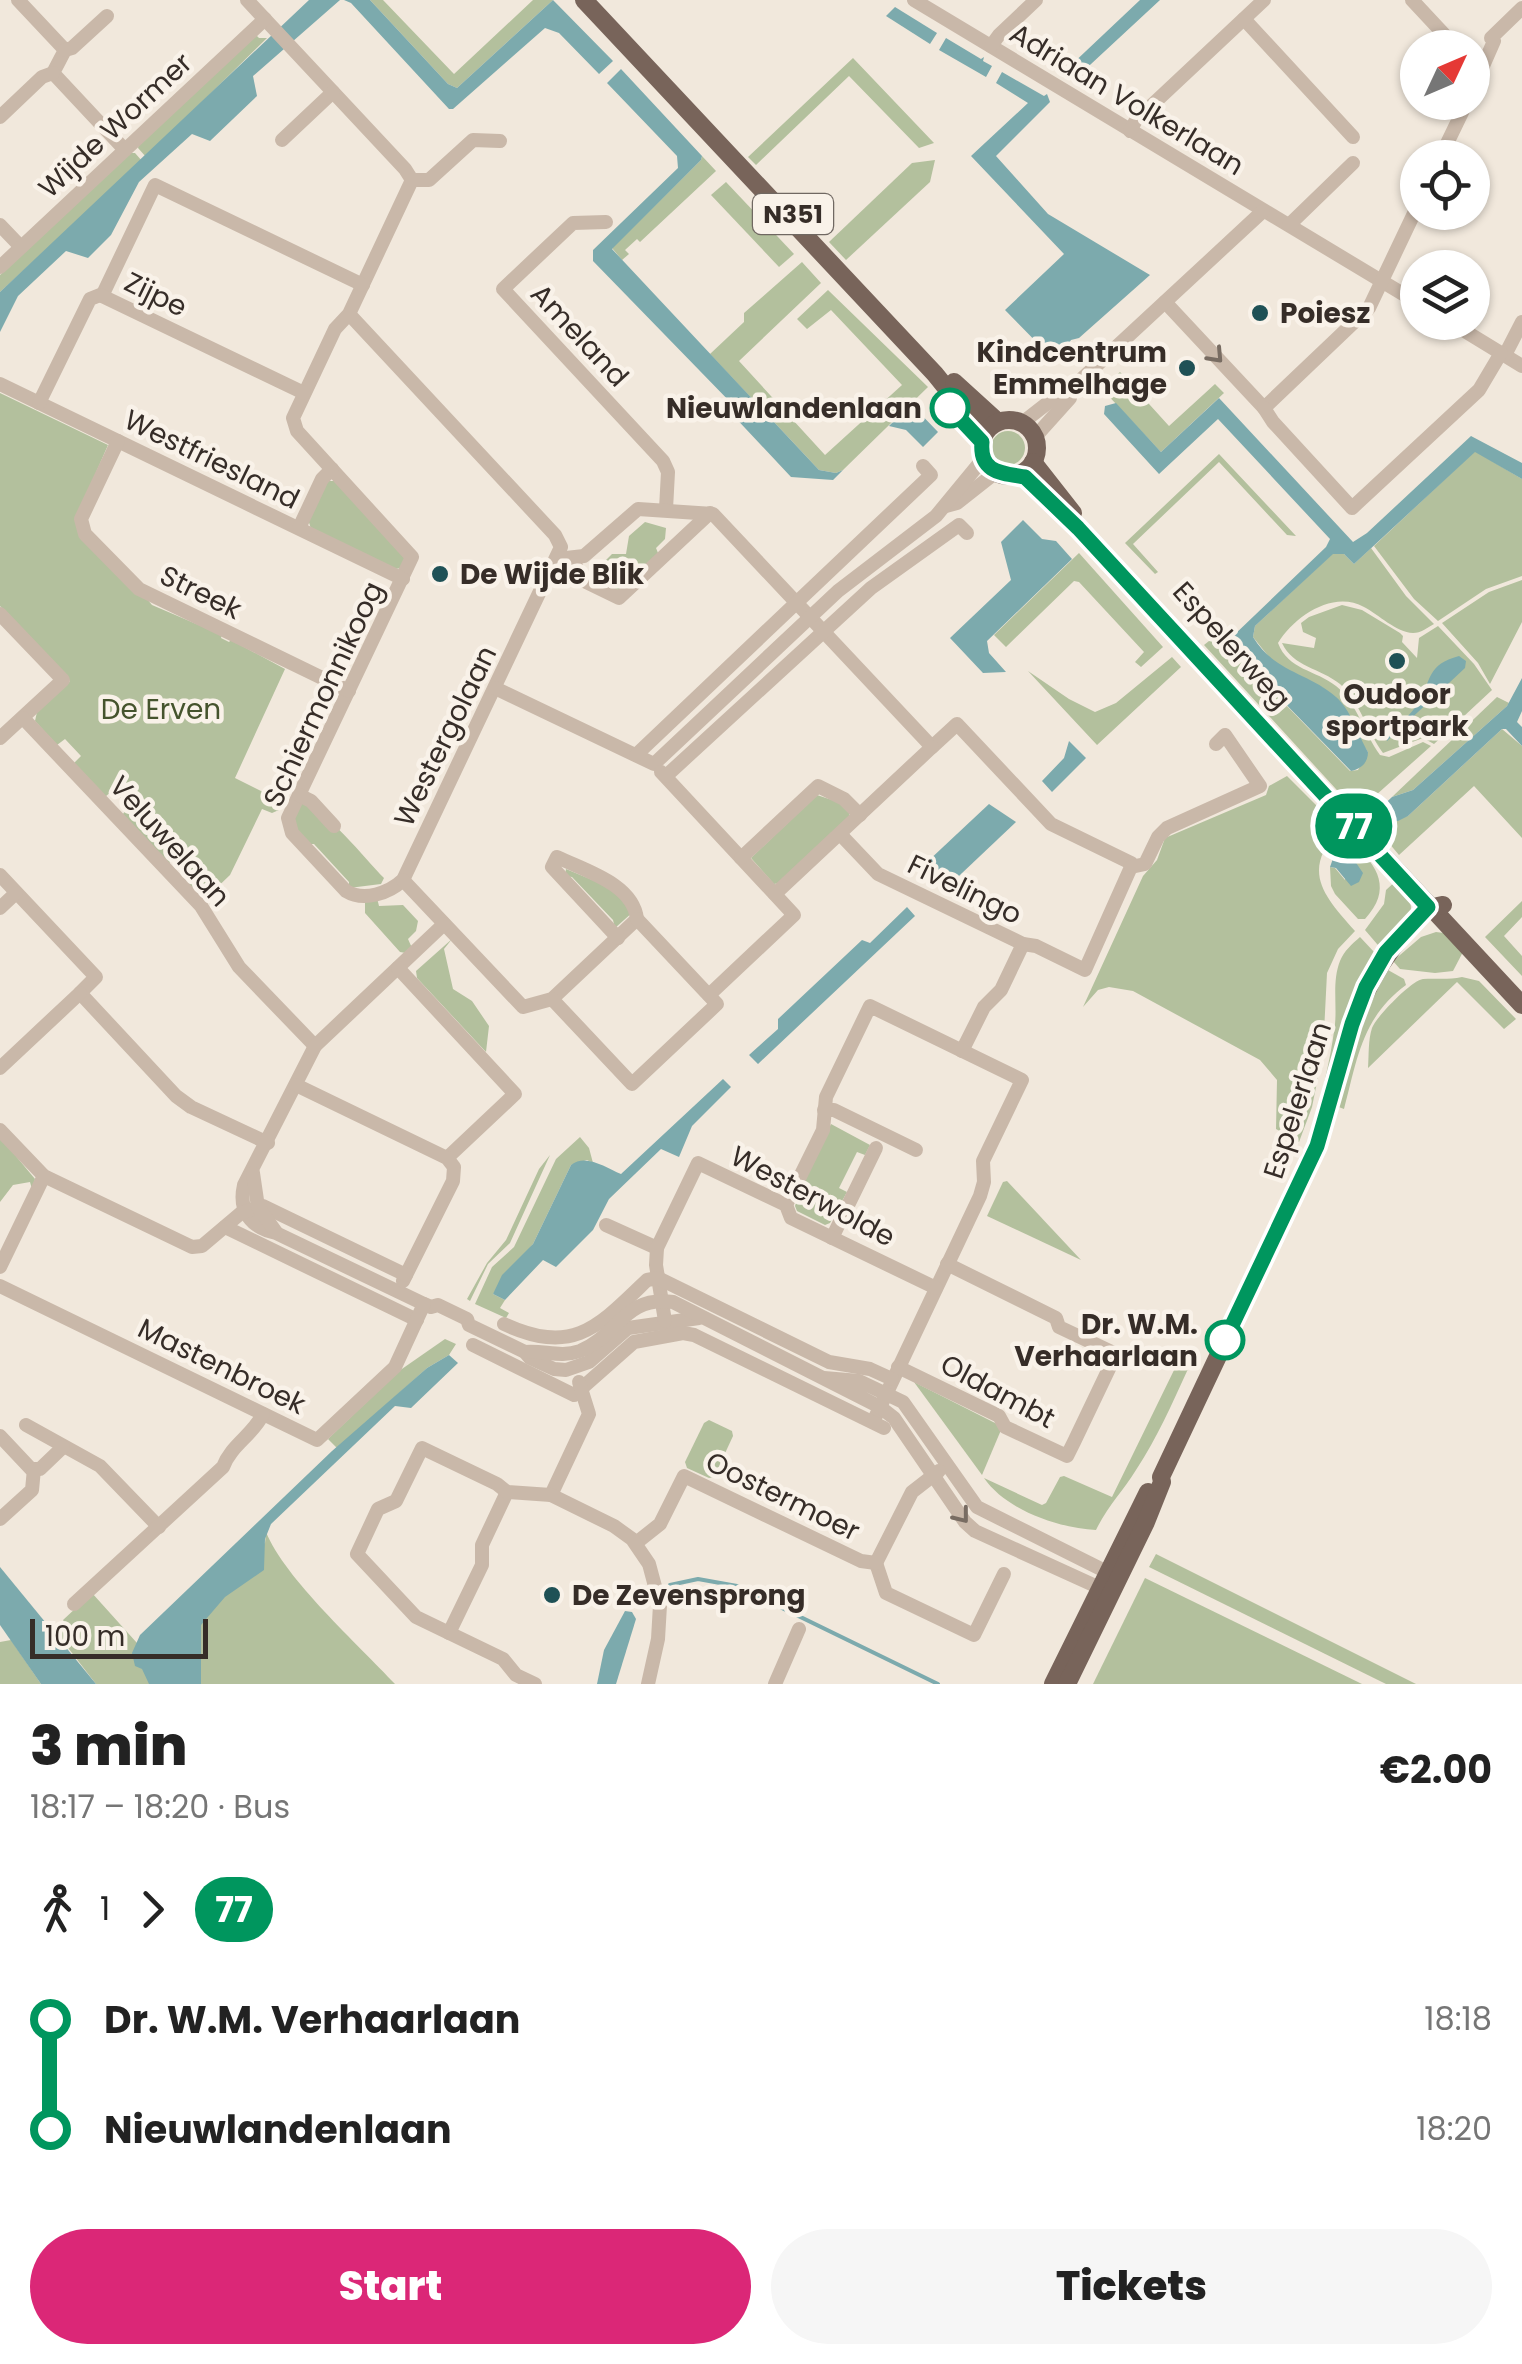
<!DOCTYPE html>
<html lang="en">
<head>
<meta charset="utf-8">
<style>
  body { margin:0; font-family:Poppins,sans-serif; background:#f6f6f6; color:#222; height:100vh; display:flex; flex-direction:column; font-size:38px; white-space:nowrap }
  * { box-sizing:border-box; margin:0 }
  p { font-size:32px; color:#767676 }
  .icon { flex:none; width:55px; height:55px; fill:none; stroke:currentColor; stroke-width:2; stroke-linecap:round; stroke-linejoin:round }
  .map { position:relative; height:1684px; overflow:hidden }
  .sheet { display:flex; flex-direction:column; background:#fff; flex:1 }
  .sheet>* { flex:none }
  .badge { padding:0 20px; border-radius:32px; font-size:35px; line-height:65px }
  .needle { width:65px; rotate:46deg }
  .controls { position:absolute; left:1400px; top:30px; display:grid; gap:20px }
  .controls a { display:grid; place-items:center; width:90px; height:90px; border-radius:50%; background:#fff; box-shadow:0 2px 8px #0004; font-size:50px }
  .scale { position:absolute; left:30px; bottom:25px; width:178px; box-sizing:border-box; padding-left:10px; border:5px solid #362d28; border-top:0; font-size:28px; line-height:35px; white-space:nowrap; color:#362d28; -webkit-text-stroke:8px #f9f2e9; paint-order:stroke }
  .map>.badge { position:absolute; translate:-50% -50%; box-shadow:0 0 0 5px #fff }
  .legs { display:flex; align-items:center; gap:15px; height:110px; padding:0 30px; font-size:32px }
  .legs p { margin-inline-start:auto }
  .summary { display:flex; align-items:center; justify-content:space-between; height:170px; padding:0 30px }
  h1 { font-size:55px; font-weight:800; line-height:75px }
  .action { display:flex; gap:20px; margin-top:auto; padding:20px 30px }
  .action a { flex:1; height:115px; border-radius:60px; background:#db2777; color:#fff; font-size:40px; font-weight:800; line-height:115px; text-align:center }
  .action a+a { background:#f6f6f6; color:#222 }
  ul { padding:0 30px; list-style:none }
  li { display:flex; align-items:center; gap:35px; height:110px; font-size:38px }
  li i { display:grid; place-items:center; width:15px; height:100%; margin:0 12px; background:currentColor }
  li i::after { content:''; width:25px; height:25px; margin:-12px; border:8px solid; border-radius:50%; background:#fff }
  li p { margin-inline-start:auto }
  li:first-child i { background:linear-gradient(#0000 50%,currentColor 0) }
  li:last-child i { background:linear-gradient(currentColor 50%,#0000 0) }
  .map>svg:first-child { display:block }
  .green { fill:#b3c09d }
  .water { fill:#7caaad }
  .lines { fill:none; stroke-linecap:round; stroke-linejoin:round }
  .stream { stroke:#7caaad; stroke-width:4 }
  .minor { stroke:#c9b8a9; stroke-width:14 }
  .major { stroke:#78645a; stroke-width:18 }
  .oneway { stroke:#786c62 }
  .line-1-casing { stroke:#fff; stroke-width:22 }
  .line-1 { stroke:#00965e; stroke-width:15 }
  .poi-dot { fill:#1f5156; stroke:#f9f2e9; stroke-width:4 }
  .stop-1-dot { fill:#fff; stroke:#00965e; stroke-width:5 }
  .labels { text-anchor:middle; stroke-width:9; stroke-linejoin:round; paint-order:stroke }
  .shield { fill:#f9f2e9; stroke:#706862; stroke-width:2.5 }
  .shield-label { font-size:25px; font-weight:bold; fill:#362d28 }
  .street-label { font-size:28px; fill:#362d28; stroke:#f9f2e9 }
  .poi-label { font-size:28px; font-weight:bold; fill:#362d28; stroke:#f9f2e9; text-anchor:start }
  .stop-label { font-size:28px; font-weight:bold; fill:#362d28; stroke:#f9f2e9; text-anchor:end }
  .park-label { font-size:28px; fill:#45542d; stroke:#f9f2e9 }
</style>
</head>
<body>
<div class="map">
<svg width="1522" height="1684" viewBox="0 0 1522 1684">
  <rect width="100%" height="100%" fill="#f1e8dc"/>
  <g class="green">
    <polygon points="370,0 383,0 454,74 533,0 553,0 457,88 448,84"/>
    <polygon points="255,34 259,38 267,38 146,157 138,148 139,143"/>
    <polygon points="853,58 934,143 919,148 849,76 756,165 748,157"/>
    <polygon points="129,153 135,153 142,161 0,292 0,275"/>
    <polygon points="702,156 716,171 640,242 637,239 625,250 629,254 622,260 612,248 701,160"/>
    <polygon points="935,160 930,182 846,260 829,242 912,163"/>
    <polygon points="726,182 794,254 779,267 711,195"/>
    <polygon points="802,262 821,283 739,361 825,455 902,385 831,310 807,329 797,319 828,290 928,387 843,470 836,473 819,470 710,354 744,322 744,313"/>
    <polygon points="1120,372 1169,426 1215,384 1224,393 1161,452 1102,389"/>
    <polygon points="0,393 108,445 77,516 152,605 222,635 221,638 229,642 231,640 285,669 235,778 283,802 279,810 272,813 262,809 230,875 204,900 185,882 192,874 176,857 168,864 122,815 129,807 113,790 105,797 74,763 81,756 65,739 57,745 35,721 37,712 70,681 0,606"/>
    <circle cx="1008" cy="448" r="17"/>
    <polygon points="1475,451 1522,479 1522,576 1486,589 1438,621 1414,599 1374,546"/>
    <polygon points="1219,454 1296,536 1287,535 1219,462 1133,544 1158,572 1155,574 1125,543"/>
    <polygon points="328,481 335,481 406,557 401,568 395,569 311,529 308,519"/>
    <polygon points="645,522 666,528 665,539 656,548 658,553 649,565 643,565 625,582 624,587 620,586 621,591 599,583 602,564 612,554 626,554 629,536"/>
    <path d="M1371,548L1406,596L1434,624C1427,628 1421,633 1413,633C1396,632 1379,615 1364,607C1333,590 1295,616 1278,643C1288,670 1316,670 1336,686C1357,703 1364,733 1380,755L1389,757L1423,742L1431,746L1357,812L1204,645L1214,637L1228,645L1350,771L1358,770L1368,752L1323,688L1273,662L1253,637L1255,626L1333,553L1344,554L1354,564Z"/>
    <polygon points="1079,553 1163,647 1141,667 1135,662 1144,652 1079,582 1074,581 1006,647 994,635"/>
    <polygon points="1522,580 1522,622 1490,684 1478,663 1442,623 1489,592"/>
    <path d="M1342,605L1362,610L1400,633L1403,636L1402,642L1417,658L1419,638L1438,626L1474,664L1492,690L1434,744L1423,738L1383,753C1367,731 1360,702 1340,684C1320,668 1293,667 1282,643L1314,648L1316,638L1303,632L1301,623L1309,617Z"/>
    <polygon points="1172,657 1181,667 1097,745 1028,671 1069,699 1095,712 1116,703"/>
    <polygon points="1497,697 1509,703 1507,706 1413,790 1392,797"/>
    <polygon points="1502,729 1522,746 1522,838 1474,786 1399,855 1372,823 1375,821 1408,816"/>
    <path d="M1287,776L1340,829C1300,871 1324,896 1355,931L1338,949L1327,973L1323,1052L1312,1107L1299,1142L1276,1129L1277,1080L1260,1060L1133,991L1109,987L1098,990L1083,1007L1143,876L1157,860L1165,838L1266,795L1269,786Z"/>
    <polygon points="817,795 841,803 850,812 849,816 780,883 774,884 751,858"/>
    <path d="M300,803C327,809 364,858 384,878L381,884L349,888V882L314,844H308L296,831L292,820Z"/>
    <path d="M1352,843C1379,866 1392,890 1365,919H1358L1335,894L1331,886L1330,867L1335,868L1345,880L1348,846Z"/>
    <polygon points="566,869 614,889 633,912 615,928 613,920 572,877 565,876"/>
    <path d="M1398,879C1424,916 1407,920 1383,951L1365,930L1384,904L1386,890Z"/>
    <polygon points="377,898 379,906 403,905 418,921 416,931 408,939 412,948 406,953 400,952 365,913 365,901"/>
    <polygon points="1522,901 1522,917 1504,936 1522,956 1522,976 1485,937"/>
    <polygon points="1436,932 1444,933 1464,950 1453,971 1435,973 1400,969 1393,961 1421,937"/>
    <path d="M1360,937L1375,953V960L1345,1018L1329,1087L1308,1140C1320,1102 1330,1064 1335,1024C1337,1004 1332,981 1340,961C1344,951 1352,944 1360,937Z"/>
    <polygon points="452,939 444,949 453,989 472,1001 489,1026 486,1052 417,978 416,971"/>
    <path d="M1388,970L1404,979L1406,985C1362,1017 1357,1060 1344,1109L1336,1106L1356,1025Z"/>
    <path d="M1462,977L1479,981L1516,1019L1504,1029L1457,982L1368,1068C1369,1055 1368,1040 1372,1028C1376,1017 1412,980 1423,979C1436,978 1448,980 1462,977Z"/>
    <polygon points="831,1124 870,1145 865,1155 857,1152 839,1188 847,1192 830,1223 825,1225 797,1211 795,1206 804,1179"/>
    <polygon points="0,1137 35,1179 32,1189 30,1182 13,1185 0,1202"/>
    <polygon points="580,1137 589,1148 593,1163 587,1160 571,1165 533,1244 493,1294 505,1300 500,1308 509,1313 506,1318 475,1304 492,1267 514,1247 556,1159"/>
    <polygon points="550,1155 510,1243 488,1264 470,1301 467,1299 487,1263 506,1240 539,1169"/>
    <polygon points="1007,1181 1081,1260 987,1216 1003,1182"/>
    <polygon points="445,1339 456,1344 449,1355 427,1368 341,1445 337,1448 328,1439 399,1371"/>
    <path d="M1177,1364L1188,1369C1172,1404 1157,1438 1136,1470C1123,1491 1107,1507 1096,1530C1058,1528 1006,1510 984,1478L1042,1505L1046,1503L1060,1477L1064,1476L1112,1497Z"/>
    <polygon points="914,1382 997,1424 1001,1430 982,1475"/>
    <polygon points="709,1420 732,1431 733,1436 714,1477 709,1478 687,1468 685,1462 704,1423"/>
    <path d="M266,1532C285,1579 359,1645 395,1684H96L55,1631H70L63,1620L92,1593L137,1643L265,1543Z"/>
    <polygon points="1156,1554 1416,1684 1386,1684 1149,1567"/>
    <polygon points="1145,1578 1362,1684 1093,1684"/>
    <polygon points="11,1640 41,1684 0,1684 0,1642"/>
  </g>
  <g class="water">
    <polygon points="309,0 340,0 253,76 257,96 210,141 192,134 139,182 111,235 88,258 66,251 18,296 0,332 0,292"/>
    <polygon points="344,0 370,0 448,84 457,88 553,0 613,61 599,74 559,33 545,28 453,109 449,109 351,3"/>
    <polygon points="1140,0 1160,0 1077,77 1073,73 1070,75 1068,68"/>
    <polygon points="895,7 937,33 930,44 886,16"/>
    <polygon points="946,38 981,59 984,57 983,61 992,66 986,77 939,50"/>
    <polygon points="621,69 702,156 701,160 612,249 819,470 836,473 843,470 833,480 791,477 730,412 735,407 593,261 593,250 678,168 677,156 607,83"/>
    <polygon points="1002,72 1044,96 1047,94 1050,102 996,156 1048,214 1150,275 1079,338 1071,340 1060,358 1052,358 1005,310 1064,254 971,156 1028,103 996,83"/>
    <path d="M1219,398L1353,542L1367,533L1471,436L1522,463V479L1475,452L1354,564L1344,554H1333L1255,626L1253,637C1275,673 1308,672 1336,697C1351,710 1358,735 1368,752C1368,763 1361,769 1351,771L1228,645L1232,637L1326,547L1330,539L1218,419L1159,474L1104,414L1105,406L1116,403L1161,452Z"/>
    <polygon points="911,404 938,432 923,447 906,430 889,426"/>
    <polygon points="1023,520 1042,539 1056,541 1072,559 987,641 989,653 1006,672 983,673 950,638 1011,580 1001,542"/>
    <path d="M1459,656L1466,661L1465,668L1387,741L1386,737C1398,726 1410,716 1419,702C1432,678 1427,665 1459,656Z"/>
    <polygon points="1522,678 1522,711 1517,722 1522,727 1522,746 1506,729 1502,729 1408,816 1398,821 1372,823 1368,820 1392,797 1413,790 1507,706"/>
    <polygon points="1069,741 1086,758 1052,792 1042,781 1064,758"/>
    <polygon points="989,804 1016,822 942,892 926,863"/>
    <polygon points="1348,839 1352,843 1348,851 1363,873 1359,882 1351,886 1336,868 1330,867 1336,850"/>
    <polygon points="907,907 915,916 758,1064 749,1055 778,1029 778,1019 862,940 870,943"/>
    <path d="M723,1079L731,1087L692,1126L679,1157L661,1149L609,1199L593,1230L556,1267L543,1260L505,1300L493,1294L502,1275L533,1244L571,1165C586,1153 606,1168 621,1174Z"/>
    <polygon points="449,1355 458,1363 411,1408 395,1406 271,1524 265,1539 264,1570 225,1597 201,1625 201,1684 149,1684 142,1669 135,1666 132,1653 140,1635 332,1451 427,1368"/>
    <polygon points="0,1567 96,1684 41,1684 0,1625"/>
    <polygon points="625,1611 632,1612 636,1619 616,1684 597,1684 604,1650"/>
  </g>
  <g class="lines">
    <polyline class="stream" points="670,1585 698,1579 737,1586 938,1684"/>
    <g class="minor">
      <polyline points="18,0 65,50 53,73 125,150"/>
      <path d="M247,0L405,169L412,180L349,314L335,329L293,418L297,431L412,557L288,818L292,833L346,891C364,902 389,893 403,880L561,547L555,535L349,314"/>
      <polyline points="914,0 1418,303"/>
      <polyline points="1412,0 1454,45"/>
      <polyline points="1244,19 1353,137"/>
      <polyline points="991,46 999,35 1036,0"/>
      <polyline points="65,50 72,48 107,16"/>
      <polyline points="1472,91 1494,41 1491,38 1522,8"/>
      <polyline points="0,117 42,77 53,73"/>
      <polyline points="1130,131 1136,120 1264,0"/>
      <polyline points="282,140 333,92"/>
      <polyline points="1440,158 1467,102"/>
      <polyline points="412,180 429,180 473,140 500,141"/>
      <polyline points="606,222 573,223 503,289 663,461 668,472 666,509"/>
      <polyline points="0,225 21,247"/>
      <polyline points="1289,225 1353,163"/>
      <polyline points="0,267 265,19"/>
      <polyline points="102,296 155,185 363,285"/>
      <polyline points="1165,302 1264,408 1369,308 1418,205"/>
      <polyline points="1450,322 1522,366"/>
      <polyline points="1505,355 1522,322"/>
      <polyline points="0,384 403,579"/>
      <polyline points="39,403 90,299 100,295 304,393"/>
      <polyline points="1264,408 1273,422 1352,508 1479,390 1501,353"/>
      <polyline points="1022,423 1063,391 1071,389 1263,211"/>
      <polyline points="1035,437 1070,398 1071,389"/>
      <polyline points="118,441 81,519 85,534 139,589 349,691"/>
      <polyline points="946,506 957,503 995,473"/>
      <polyline points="299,528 322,479 332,469"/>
      <polyline points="557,559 584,556 638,509 713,514 932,747 957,724 1051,824 1131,863 1131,867"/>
      <polyline points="573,559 582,580 619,598 710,513"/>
      <polyline points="0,614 63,680 0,738"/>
      <polyline points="495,688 654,764 838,591 936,516 983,459"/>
      <polyline points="23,718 201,906 239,967 315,1046"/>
      <polyline points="636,755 931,475 923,466"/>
      <polyline points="661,772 794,915 709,995"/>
      <polyline points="666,776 871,588 959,525 967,533"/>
      <polyline points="299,795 311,801 334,826"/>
      <polyline points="840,834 878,874 1023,944 1036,946 1085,970 1131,867"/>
      <polyline points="741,858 818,786 844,799 860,815"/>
      <polyline points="1131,867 1145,864 1158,837 1167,828 1260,786 1225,735 1216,744"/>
      <polyline points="0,875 96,977 80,993 176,1096 191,1107 268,1143"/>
      <polyline points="403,880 523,1007 552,999 637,919"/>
      <polyline points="775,894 932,747"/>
      <polyline points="0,908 16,893"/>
      <path d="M444,924L315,1046L244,1185C238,1211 251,1228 276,1233L424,1304L431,1307L438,1305L467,1319L469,1325L525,1352L530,1358L554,1369L566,1370L589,1362L628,1328L699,1318"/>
      <path d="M618,938L552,867L557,857C586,871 633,884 637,919"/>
      <polyline points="398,968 515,1094 447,1158"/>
      <polyline points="552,999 632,1084 717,1004 637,919"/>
      <polyline points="962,1051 984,1007 1001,990 1023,944"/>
      <polyline points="0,1068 80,993"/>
      <polyline points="296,1085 447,1158 454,1167 453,1181 403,1281"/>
      <polyline points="824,1110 834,1110 916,1150"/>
      <polyline points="0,1130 44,1176 192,1247 202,1246 241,1213 263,1206 406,1275"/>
      <polyline points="253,1173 258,1207 276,1232"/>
      <polyline points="786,1205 823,1130 826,1097 870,1006 1022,1080 983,1161 984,1182 980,1196 873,1422"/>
      <polyline points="606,1225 657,1248"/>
      <polyline points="225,1227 417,1320"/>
      <polyline points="832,1238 876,1148"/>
      <polyline points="0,1267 44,1176"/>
      <polyline points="0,1286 317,1440 395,1367 424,1304"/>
      <polyline points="665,1321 656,1265 657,1248 698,1163 786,1205 791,1218 936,1288"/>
      <path d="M504,1324C574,1356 598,1327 647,1280L658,1278L829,1362L870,1369L892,1379"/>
      <polyline points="473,1345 574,1395 634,1342 683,1333 694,1335 884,1428"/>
      <path d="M525,1352C544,1350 560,1358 580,1351C618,1336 624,1295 673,1302L880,1407L894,1418L965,1522L975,1531L1100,1588L1116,1585L1107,1572L977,1507L903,1402L859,1381L824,1378"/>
      <polyline points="898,1367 999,1416 1005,1427 1067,1456 1074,1442 1116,1354 1059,1327 1056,1318 947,1264"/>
      <polyline points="26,1425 100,1466 159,1527"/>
      <polyline points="0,1436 31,1469 40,1469 63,1447"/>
      <polyline points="551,1495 589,1414 579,1382"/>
      <polyline points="0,1519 32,1490 34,1469"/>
      <polyline points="636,1543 660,1524 684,1476 861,1561 876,1563"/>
      <polyline points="876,1563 886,1593 974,1635 1004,1574"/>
      <polyline points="876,1563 912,1492 939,1471"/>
      <path d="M74,1604L223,1467C231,1445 253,1435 263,1414"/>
      <polyline points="449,1633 482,1565 482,1545 507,1492"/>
      <polyline points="535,1684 516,1675 503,1659 416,1617 357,1554 378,1509 396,1501 422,1448 497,1484 507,1492 551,1495 614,1526 632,1539 649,1564 660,1605 658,1639 648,1684"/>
      <polyline points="775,1684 799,1629"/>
    </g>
    <g class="major">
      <polyline points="584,0 935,374 984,435"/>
      <polyline points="954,382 998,422"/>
      <circle cx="1009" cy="448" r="28"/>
      <polyline points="1033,462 1073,513"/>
      <polyline points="1020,474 1078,528 1522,1005"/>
      <polyline points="1053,1684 1148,1492"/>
      <path d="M1067,1684L1146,1522L1162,1482L1161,1477L1312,1157C1346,1075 1344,999 1407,931C1420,918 1424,908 1443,905"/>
    </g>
  </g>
  <defs><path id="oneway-chevron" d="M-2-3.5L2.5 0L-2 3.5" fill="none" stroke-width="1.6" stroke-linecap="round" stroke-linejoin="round" transform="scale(2.5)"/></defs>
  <g class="oneway">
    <use href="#oneway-chevron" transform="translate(1216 356) rotate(47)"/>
    <use href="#oneway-chevron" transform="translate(962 1516) rotate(52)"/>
  </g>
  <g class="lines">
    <g class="line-1-casing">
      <path id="line-1" d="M950,408L982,442C979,473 1002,473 1025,477L1078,528L1428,907L1386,952L1366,987L1352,1024L1317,1146L1225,1340"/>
    </g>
    <use href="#line-1" class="line-1"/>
  </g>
  <g class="poi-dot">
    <circle cx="1260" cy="313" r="10"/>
    <circle cx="1187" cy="368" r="10"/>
    <circle cx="440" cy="574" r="10"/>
    <circle cx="1397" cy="661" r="10"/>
    <circle cx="552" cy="1595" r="10"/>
  </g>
  <g class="stop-1-dot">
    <circle cx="950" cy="408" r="18"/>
    <circle cx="1225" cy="1340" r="18"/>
  </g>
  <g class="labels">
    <rect class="shield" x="753" y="194" width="80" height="40" rx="8"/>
    <g class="shield-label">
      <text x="793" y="223">N351</text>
    </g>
    <g class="street-label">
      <text transform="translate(1127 99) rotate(31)" y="10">Adriaan Volkerlaan</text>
      <text transform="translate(115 125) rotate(-43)" y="10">Wijde Wormer</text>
      <text transform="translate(156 294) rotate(26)" y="10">Zijpe</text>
      <text transform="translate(580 335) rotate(47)" y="10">Ameland</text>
      <text transform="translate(212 459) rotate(26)" y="10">Westfriesland</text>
      <text transform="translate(201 592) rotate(26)" y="10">Streek</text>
      <text transform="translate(1232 645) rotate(48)" y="10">Espelerweg</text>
      <text transform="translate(323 694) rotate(-65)" y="10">Schiermonnikoog</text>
      <text transform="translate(445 736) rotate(-64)" y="10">Westergolaan</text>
      <text transform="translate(170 841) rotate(48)" y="10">Veluwelaan</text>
      <text transform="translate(965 889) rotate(26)" y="10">Fivelingo</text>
      <text transform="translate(1297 1100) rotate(-72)" y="10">Espelerlaan</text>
      <text transform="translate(813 1196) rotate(28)" y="10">Westerwolde</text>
      <text transform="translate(222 1366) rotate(26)" y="10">Mastenbroek</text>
      <text transform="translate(998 1391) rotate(28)" y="10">Oldambt</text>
      <text transform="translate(783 1496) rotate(26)" y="10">Oostermoer</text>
    </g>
    <g class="poi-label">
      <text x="1280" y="323">Poiesz</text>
      <text x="1167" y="362" text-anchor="end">Kindcentrum<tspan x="1167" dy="32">Emmelhage</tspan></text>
      <text x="460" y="584">De Wijde Blik</text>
      <text x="1397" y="704" text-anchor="middle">Oudoor<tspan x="1397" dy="32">sportpark</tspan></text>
      <text x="572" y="1605">De Zevensprong</text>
    </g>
    <g class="stop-label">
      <text x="922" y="418">Nieuwlandenlaan</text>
      <text x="1198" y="1334">Dr. W.M.<tspan x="1198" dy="32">Verhaarlaan</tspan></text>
    </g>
    <g class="park-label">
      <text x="161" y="719">De Erven</text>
    </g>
  </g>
</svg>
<div class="controls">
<a><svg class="needle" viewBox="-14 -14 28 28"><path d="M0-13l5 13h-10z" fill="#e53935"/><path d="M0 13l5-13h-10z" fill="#767676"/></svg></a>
<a><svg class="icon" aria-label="locate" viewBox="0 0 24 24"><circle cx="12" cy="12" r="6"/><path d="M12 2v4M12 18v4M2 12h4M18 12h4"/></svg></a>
<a><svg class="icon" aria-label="layers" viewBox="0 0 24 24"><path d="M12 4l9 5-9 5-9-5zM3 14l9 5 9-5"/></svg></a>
</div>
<div class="scale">100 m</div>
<b class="badge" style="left:1354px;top:826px;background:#00965e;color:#fff">77</b>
</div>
<section class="sheet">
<div class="summary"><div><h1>3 min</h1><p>18:17 – 18:20 · Bus</p></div><b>€2.00</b></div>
<div class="legs"><svg class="icon" aria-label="walk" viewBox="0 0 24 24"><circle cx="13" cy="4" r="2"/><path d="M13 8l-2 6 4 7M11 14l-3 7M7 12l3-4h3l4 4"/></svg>1<svg class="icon" aria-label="forward" viewBox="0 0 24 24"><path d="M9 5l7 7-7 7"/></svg><b class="badge" style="background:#00965e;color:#fff">77</b></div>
<ul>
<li><i style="color:#00965e"></i><b>Dr. W.M. Verhaarlaan</b><p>18:18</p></li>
<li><i style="color:#00965e"></i><b>Nieuwlandenlaan</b><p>18:20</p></li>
</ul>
<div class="action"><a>Start</a><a>Tickets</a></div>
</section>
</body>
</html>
